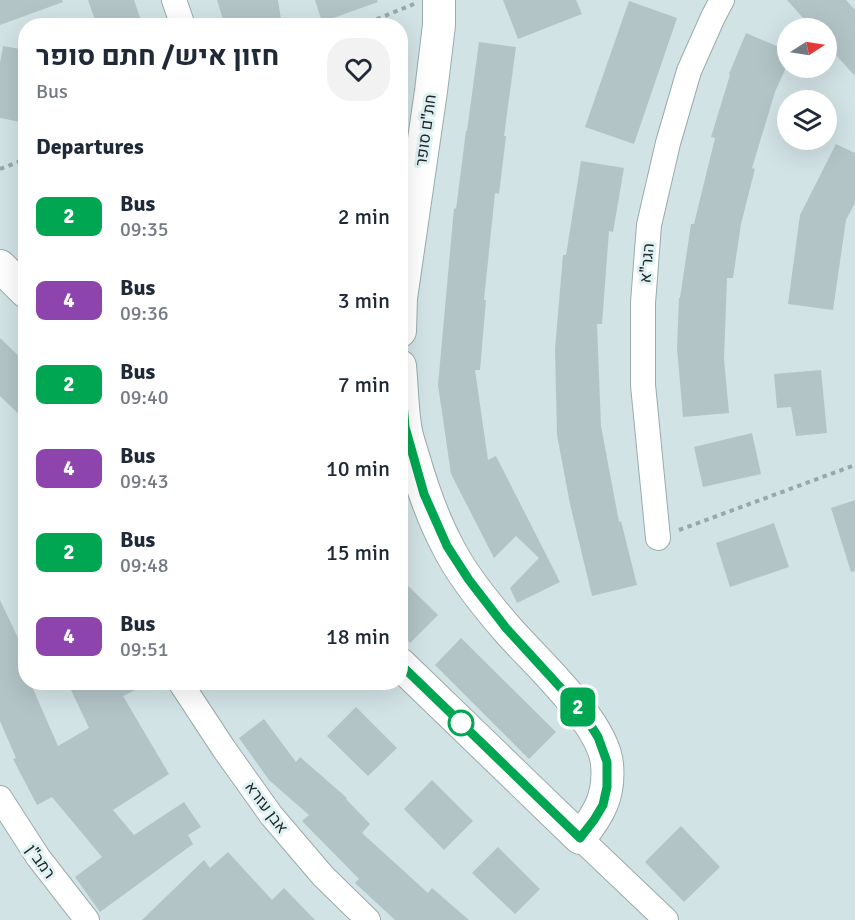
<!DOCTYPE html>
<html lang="en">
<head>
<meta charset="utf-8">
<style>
  body { margin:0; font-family:Signika,Heebo,sans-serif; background:#f2f2f3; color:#1f2937; height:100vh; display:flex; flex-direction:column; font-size:22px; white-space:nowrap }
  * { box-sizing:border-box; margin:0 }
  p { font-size:20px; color:#747a83 }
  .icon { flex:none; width:33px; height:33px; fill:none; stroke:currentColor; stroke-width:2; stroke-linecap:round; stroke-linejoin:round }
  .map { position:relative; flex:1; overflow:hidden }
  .side { position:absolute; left:18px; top:18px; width:390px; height:672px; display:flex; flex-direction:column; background:#fff; border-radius:24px; box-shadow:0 6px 24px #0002 }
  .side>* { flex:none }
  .badge { padding:0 12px; border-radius:9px; font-size:21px; line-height:39px }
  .needle { width:39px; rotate:78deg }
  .tools { position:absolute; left:777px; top:18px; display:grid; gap:12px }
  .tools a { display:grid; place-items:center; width:60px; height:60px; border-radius:50%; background:#fff; box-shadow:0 6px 24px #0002; font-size:30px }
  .map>.badge { position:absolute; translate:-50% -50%; box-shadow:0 0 0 3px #fff }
  h2 { padding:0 18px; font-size:22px; line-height:54px }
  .round { display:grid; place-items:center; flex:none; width:63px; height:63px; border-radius:24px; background:#f2f2f3 }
  .summary { display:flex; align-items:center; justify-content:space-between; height:102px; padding:0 18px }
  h1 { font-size:28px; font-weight:700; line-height:45px }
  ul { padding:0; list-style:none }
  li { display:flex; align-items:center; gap:18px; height:84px; padding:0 18px }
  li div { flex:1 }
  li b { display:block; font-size:22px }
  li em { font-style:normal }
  li .badge { min-width:66px; font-weight:700; text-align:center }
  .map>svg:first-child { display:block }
  .building { fill:#b3c4c6 }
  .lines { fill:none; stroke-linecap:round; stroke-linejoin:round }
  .minor-casing { stroke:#9aabac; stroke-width:26 }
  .tertiary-casing { stroke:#9aabac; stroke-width:34 }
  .path { stroke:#9aa7a9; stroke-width:4; stroke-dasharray:4.5 4.5; stroke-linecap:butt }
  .minor { stroke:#fff; stroke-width:24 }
  .tertiary { stroke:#fff; stroke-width:32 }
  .line-casing { stroke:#fff; stroke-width:14 }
  .line { stroke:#00a651; stroke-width:9 }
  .stop-dot { fill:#fff; stroke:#00a651; stroke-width:3 }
  .labels { text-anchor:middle; stroke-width:6; stroke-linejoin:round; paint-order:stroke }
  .street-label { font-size:16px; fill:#202627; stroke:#dff1f3 }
</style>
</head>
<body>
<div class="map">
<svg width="855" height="920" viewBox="0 0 855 920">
  <rect width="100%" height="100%" fill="#d2e3e5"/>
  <g class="building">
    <polygon points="0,0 62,0 63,2 0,25"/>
    <polygon points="88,0 134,0 143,26 97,26"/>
    <polygon points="217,0 278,0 282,26 225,26"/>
    <polygon points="315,0 377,0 378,2 322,22"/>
    <polygon points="503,0 576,0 582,14 518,39"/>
    <polygon points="787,0 846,0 855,10 855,76 826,44 826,28 812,28"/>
    <polygon points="629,1 677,18 634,144 585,127"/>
    <polygon points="746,33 788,51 788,63 775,92 752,168 755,169 741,224 733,278 727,278 724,359 729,413 683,417 677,348 679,298 680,298 691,224 694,224 715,138 711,137 730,75 729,74"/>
    <polygon points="479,42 516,47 504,136 506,136 499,194 495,193 484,300 486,300 480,370 475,370 488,460 496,456 560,582 517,603 510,588 539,558 516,536 494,558 451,474 438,385 454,208 456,209 466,131 467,131"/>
    <polygon points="3,46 26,50 26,123 0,118 0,63"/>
    <polygon points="836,144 855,153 855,203 846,220 833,310 788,304 800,215"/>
    <polygon points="581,161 624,168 613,232 609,231 602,324 597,324 601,426 619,522 621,521 637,585 592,596 570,504 557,435 555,349 563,255 566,255"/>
    <polygon points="0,338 26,363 26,421 0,396"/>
    <polygon points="821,370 827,433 796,436 791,407 777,408 774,374"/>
    <polygon points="752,433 761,474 703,487 694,447"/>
    <polygon points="855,500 855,571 851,572 831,508"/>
    <polygon points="774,523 789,567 730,587 716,543"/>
    <polygon points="400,578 438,615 410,643 400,633"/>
    <polygon points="0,600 26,655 26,682 30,682 58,746 89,728 71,690 87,682 152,682 123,696 169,774 113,810 134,835 184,802 201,827 188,835 193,844 100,912 75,877 102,857 52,797 37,805 13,759 16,758 0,721"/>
    <polygon points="461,638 556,732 529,759 435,665"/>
    <polygon points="356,707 397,748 368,776 327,736"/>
    <polygon points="264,719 296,762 300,757 347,798 346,799 370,824 362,833 428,893 432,888 469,920 395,920 355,883 359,879 302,821 309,815 269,780 239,738"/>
    <polygon points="432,780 473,821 444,850 404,809"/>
    <polygon points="681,826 720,867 684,902 645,862"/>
    <polygon points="498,847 540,889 515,914 472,873"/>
    <polygon points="228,852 272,900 284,888 315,920 142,920 204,860 210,868"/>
  </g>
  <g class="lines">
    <g class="minor-casing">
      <g id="minor">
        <polyline points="174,0 183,26"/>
        <polyline points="658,538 643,385 643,303 649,225 668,143 689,71 713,17 722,0"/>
        <polyline points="180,682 224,749 271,815 323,876 368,920"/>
        <polyline points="0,798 38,857 87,920"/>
        <polyline points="580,838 666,920"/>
      </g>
    </g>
    <g class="tertiary-casing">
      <g id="tertiary">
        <polyline points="0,266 26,292"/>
        <polyline points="400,331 401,298 431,91 439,25 439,0"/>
        <path d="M400,366C402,386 402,406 405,425C406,435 410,446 413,456C422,487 432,517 447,545C460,572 488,607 508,630C536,662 603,722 607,764C610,796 599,814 580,838L400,664"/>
      </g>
    </g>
    <g class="path">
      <polyline points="360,26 414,4"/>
      <polyline points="0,169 26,159"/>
      <polyline points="679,530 855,465"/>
    </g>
    <use href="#minor" class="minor"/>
    <use href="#tertiary" class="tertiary"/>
  </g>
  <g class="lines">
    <g class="line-casing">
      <polyline id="line" points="400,365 405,427 424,494 447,546 469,580 506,628 581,710 598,737 607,762 607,787 603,805 594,820 580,838 400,664"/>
    </g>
    <use href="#line" class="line"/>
  </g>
  <circle class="stop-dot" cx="461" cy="723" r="12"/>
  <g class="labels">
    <g class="street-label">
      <text transform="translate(425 130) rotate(-82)" y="6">חת"ם סופר</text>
      <text transform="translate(646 263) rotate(-85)" y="6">הגר"א</text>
      <text transform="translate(267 807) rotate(53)" y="6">אבן עזרא</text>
      <text transform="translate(41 861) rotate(54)" y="6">רמב"ן</text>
    </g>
  </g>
</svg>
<div class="tools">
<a><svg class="needle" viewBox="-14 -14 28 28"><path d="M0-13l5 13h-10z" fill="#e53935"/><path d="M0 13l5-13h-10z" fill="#747a83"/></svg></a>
<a><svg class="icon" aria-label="layers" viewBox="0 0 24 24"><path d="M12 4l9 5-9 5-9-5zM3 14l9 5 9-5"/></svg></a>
</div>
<b class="badge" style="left:578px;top:707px;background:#00a651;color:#fff">2</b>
<section class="side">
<div class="summary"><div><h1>חזון איש/ חתם סופר</h1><p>Bus</p></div><a class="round"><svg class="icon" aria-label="heart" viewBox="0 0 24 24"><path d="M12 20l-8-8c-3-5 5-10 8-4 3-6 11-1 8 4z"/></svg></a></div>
<h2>Departures</h2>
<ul>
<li><span class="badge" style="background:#00a651;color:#fff">2</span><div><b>Bus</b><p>09:35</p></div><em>2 min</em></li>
<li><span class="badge" style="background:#8e44ad;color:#fff">4</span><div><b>Bus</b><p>09:36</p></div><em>3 min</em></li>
<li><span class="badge" style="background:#00a651;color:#fff">2</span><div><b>Bus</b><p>09:40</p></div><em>7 min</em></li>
<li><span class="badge" style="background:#8e44ad;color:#fff">4</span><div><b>Bus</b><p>09:43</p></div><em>10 min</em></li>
<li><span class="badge" style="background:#00a651;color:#fff">2</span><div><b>Bus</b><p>09:48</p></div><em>15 min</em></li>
<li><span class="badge" style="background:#8e44ad;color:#fff">4</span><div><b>Bus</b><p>09:51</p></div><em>18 min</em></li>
</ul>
</section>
</div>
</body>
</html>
